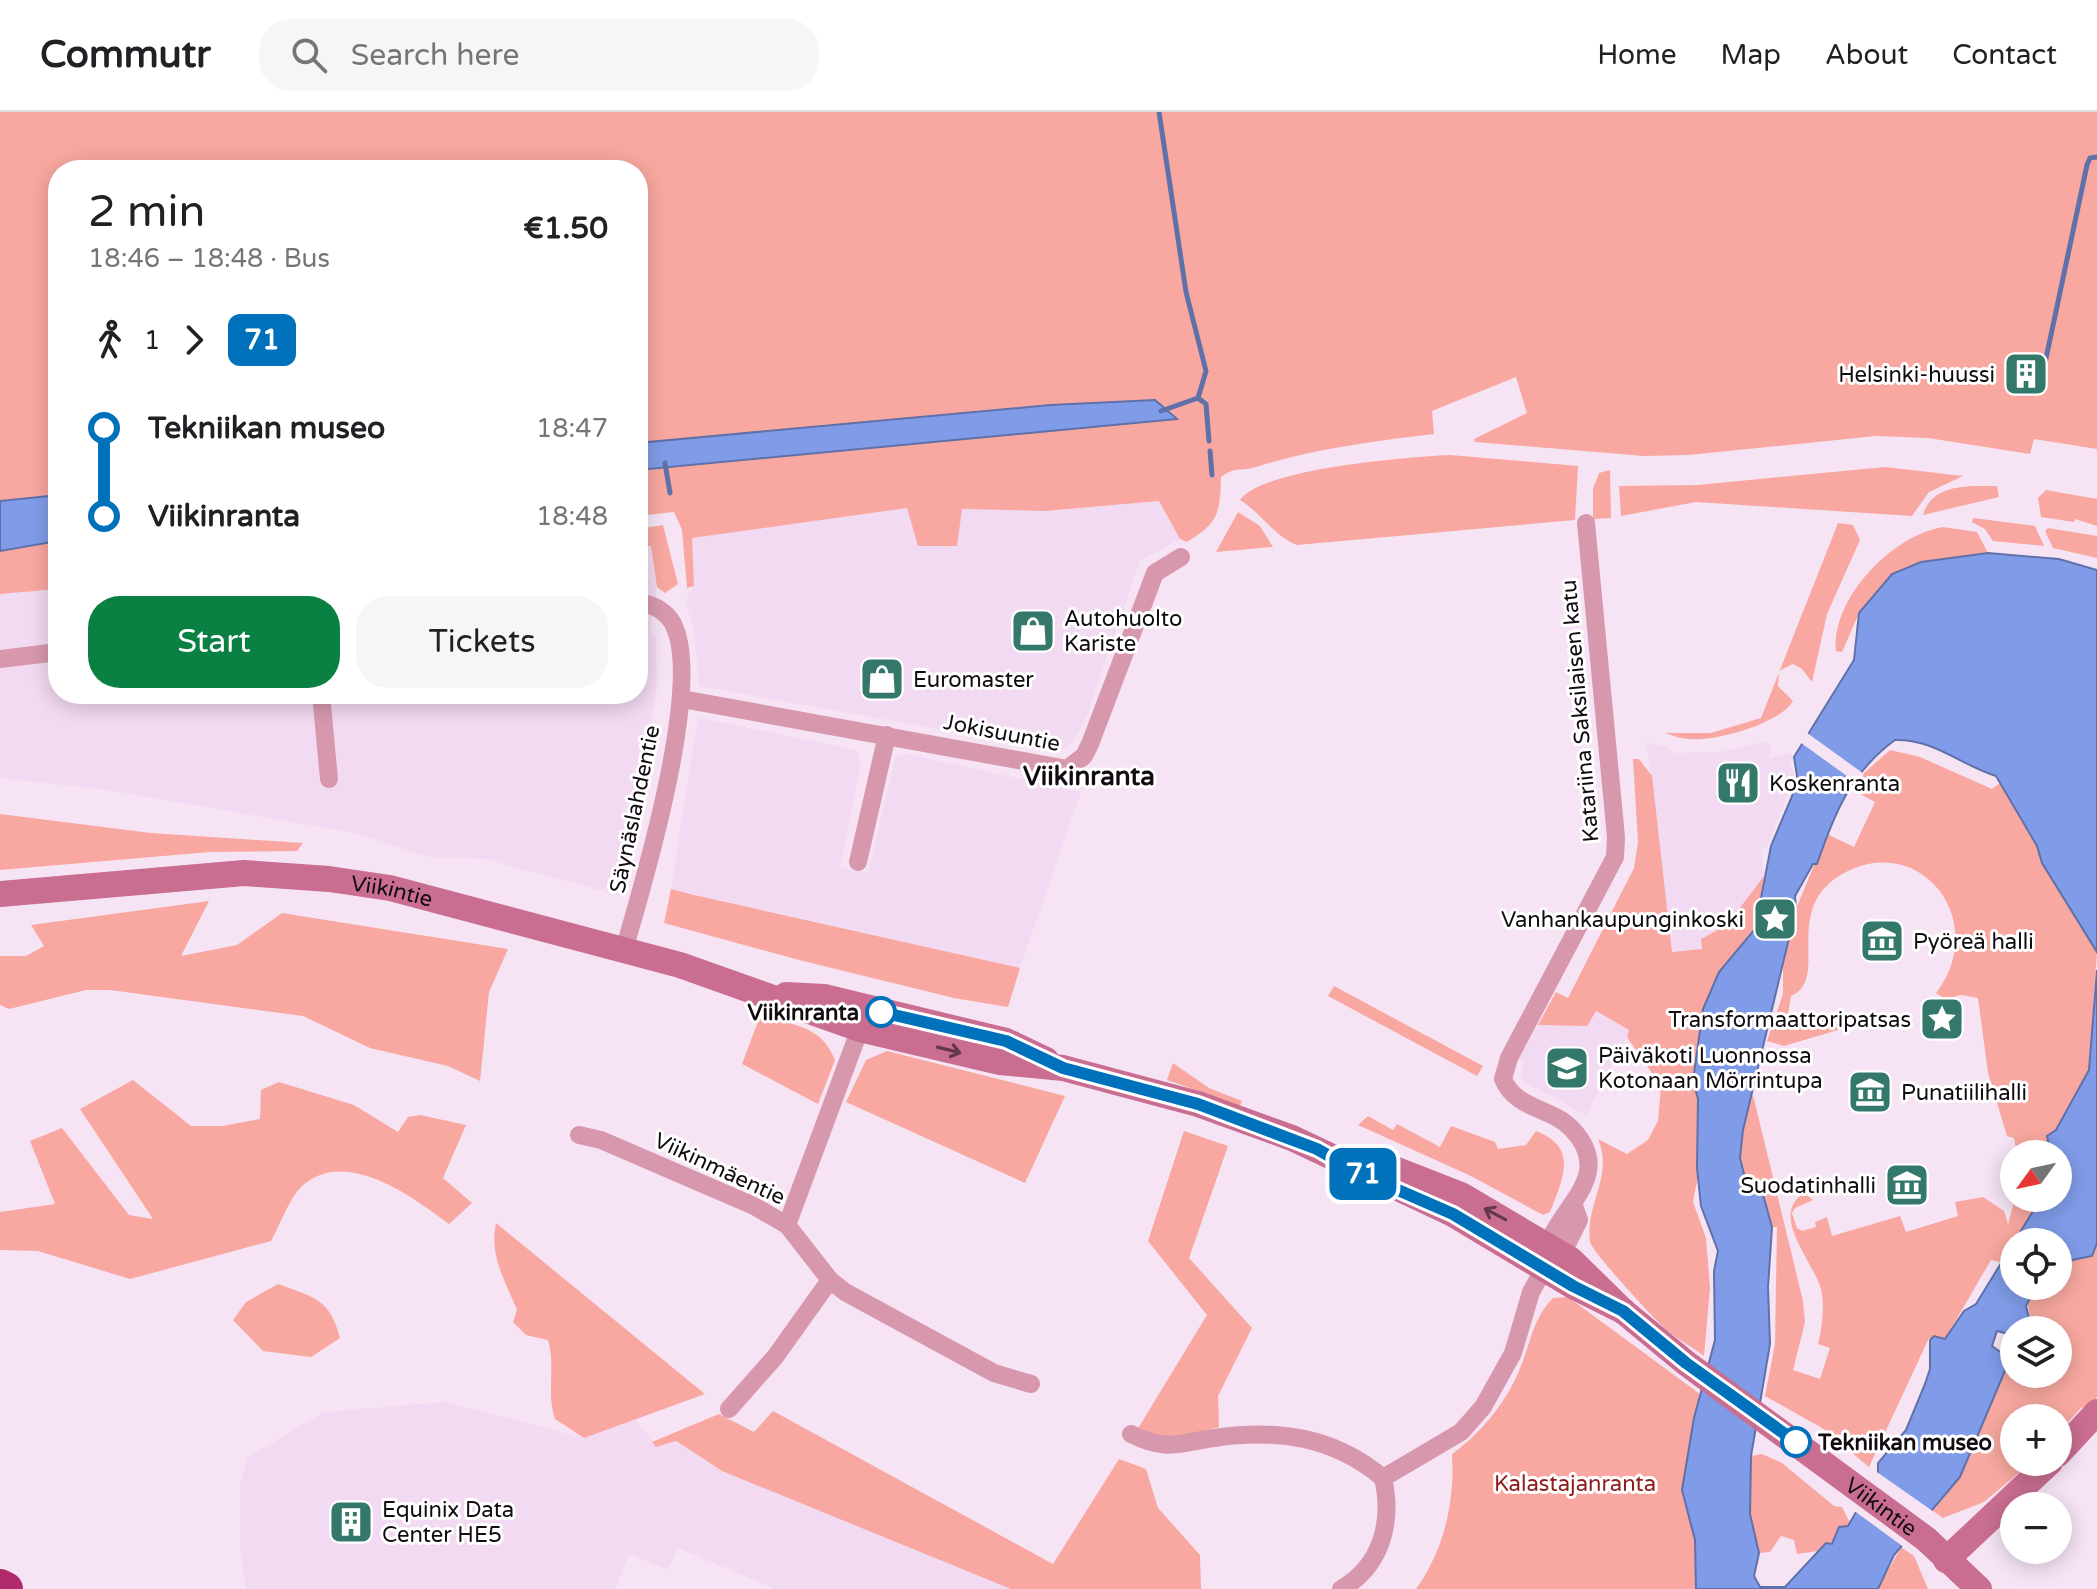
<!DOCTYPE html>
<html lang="en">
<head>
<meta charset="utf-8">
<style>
  body { margin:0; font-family:"Varela Round",sans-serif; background:#f6f6f6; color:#202124; height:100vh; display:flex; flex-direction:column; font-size:30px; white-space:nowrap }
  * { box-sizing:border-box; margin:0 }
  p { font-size:26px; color:#757577 }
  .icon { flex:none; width:44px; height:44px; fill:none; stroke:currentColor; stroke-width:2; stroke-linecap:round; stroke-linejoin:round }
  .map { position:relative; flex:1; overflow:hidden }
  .details { position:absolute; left:48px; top:48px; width:600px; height:544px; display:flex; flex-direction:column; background:#fff; border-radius:32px; box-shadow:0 4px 20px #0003 }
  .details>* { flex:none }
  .badge { padding:0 16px; border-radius:12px; font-size:28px; line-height:52px }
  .needle { width:52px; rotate:237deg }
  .tools { position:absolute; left:2000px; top:1028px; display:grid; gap:16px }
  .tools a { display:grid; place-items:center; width:72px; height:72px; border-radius:50%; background:#fff; box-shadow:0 4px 20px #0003; font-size:40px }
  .map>.badge { position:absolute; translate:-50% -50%; box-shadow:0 0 0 4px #fff }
  .legs { display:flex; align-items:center; gap:12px; height:88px; padding:0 40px; font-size:26px }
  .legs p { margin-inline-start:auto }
  .headline { display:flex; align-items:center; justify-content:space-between; height:136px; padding:0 40px }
  h1 { font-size:44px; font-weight:600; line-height:60px }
  .button { display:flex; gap:16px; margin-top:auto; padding:16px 40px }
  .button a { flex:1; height:92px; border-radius:32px; background:#0b8043; color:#fff; font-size:32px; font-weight:600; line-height:92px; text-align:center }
  .button a+a { background:#f6f6f6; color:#202124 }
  ul { padding:0 40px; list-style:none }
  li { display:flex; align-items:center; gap:28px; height:88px; font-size:30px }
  li i { display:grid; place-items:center; width:12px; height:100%; margin:0 10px; background:currentColor }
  li i::after { content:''; width:20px; height:20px; margin:-10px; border:6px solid; border-radius:50%; background:#fff }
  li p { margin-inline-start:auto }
  li:first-child i { background:linear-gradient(#0000 50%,currentColor 0) }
  li:last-child i { background:linear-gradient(currentColor 50%,#0000 0) }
  header { display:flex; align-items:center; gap:48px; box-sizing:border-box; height:112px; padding:0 40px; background:#fff; border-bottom:2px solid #e0e0e0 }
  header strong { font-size:38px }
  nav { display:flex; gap:44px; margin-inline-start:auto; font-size:28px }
  .search { width:560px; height:72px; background:#f6f6f6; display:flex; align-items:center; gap:20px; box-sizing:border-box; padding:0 28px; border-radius:32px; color:#757577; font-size:30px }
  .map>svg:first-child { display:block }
  .built { fill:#f2daf2 }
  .green { fill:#f8a8a0 }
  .water { fill:#809ce9; stroke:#5f71a8; stroke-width:2 }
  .pier { fill:#f6e4f5 }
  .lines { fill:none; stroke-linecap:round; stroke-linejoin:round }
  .stream { stroke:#5f71a8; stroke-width:5 }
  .street { stroke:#d798ae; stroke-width:18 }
  .secondary { stroke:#c96e91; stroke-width:26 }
  .highway { stroke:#b0296a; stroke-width:34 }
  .oneway { stroke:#64384b }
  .line-1-casing { stroke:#fff; stroke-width:18 }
  .line-1 { stroke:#0072bc; stroke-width:12 }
  .stop-1-dot { fill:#fff; stroke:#0072bc; stroke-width:4 }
  .labels { text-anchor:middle; stroke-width:6; stroke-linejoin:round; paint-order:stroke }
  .poi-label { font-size:22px; fill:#120c12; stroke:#fff; text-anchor:start }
  .street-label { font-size:22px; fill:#120c12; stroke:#fff }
  .stop-label { font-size:22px; font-weight:bold; fill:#120c12; stroke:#fff; text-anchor:end }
  .park-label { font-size:22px; fill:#8d1c1d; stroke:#fff }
  .quarter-label { font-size:26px; font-weight:bold; fill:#120c12; stroke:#fff }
</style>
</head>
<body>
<header>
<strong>Commutr</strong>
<div class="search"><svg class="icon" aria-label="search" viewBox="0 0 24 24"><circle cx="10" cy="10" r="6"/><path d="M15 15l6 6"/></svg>Search here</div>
<nav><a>Home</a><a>Map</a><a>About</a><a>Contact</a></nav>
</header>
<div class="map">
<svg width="2097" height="1477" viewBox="0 0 2097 1477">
  <rect width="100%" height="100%" fill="#f6e4f5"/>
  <g class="built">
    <polygon points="1160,389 1180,427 1140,449 1087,603 1073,631 1063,637 1033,634 699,574 694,517 685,489 694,474 692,426 908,395 918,434 962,397 1045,399"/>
    <polygon points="651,434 657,475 650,516 656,525 657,572 636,719 618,783 485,747 429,745 355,721 107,678 0,666 0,482 58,477 58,582 638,582 638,435"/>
    <polygon points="701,606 856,638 861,651 840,755 868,760 896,644 906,642 1081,680 1020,856 671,777 697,610"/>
    <polygon points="1646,630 1664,634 1674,641 1720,640 1762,630 1772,633 1768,647 1787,641 1794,645 1790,651 1794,662 1791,674 1767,735 1761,738 1764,764 1733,807 1702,837 1672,840"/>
    <polygon points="1595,899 1630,919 1586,1003 1525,970 1521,963 1524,949 1519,946 1538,913 1587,914"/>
    <polygon points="445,1290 584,1326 636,1307 656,1335 675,1329 721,1359 773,1299 1097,1477 775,1477 678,1436 668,1458 629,1442 615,1477 246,1477 240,1438 240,1372 248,1345 324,1300"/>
  </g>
  <g class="green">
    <path d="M0,0H2097V337L2034,327L2030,342L1928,326L1876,324L1688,343L1644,344L1475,330L1474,327L1527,301L1516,265L1432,299L1434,322C1374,329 1313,337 1256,355C1240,360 1236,354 1221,365C1220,400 1219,411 1187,430L1180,427L1159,389L1045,399L962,397L957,434H918L907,396L692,426L694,474L687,476L682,418L674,400L638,404V358L1177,306L1155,288L1050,293L638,331V58H58V383L0,389Z"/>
    <path d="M1450,343L1578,354L1575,408L1297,433C1274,424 1261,401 1240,388C1263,356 1409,345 1450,343Z"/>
    <polygon points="1885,355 1963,364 1929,380 1912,404 1696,390 1621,404 1619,374 1697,373"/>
    <polygon points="1610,358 1611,406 1593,407 1593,377 1599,361"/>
    <path d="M1997,374L1999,385L1923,403C1932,371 1969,374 1997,374Z"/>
    <polygon points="2046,378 2097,387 2097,414 2075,407 2074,410 2041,405 2038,386"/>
    <polygon points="1238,400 1260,414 1273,435 1216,440"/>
    <polygon points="1973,406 2035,414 2044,434 1993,429 1985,417 1972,410"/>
    <path d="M1838,411L1853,413L1860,428L1827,502L1812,570L1802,557L1793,552L1779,559L1778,574L1793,589C1781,611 1715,630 1689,627C1681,627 1672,623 1664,621H1711L1761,606Z"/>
    <polygon points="663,413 678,472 665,481 657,475 651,434 638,435 638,417"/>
    <path d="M1943,415L1977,420L1988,441L1921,450L1859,501L1842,540L1836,539C1831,486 1893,423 1943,415Z"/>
    <polygon points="2048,416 2097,424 2097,446 2053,436 2045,419"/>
    <polygon points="58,429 58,477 0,482 0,439"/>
    <path d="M1890,638L1920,645L1992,677L2000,671L2037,734L2042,751L2097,840L2089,958L2056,1018L2047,1024L2051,1042H2017L2014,1026L2007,1024L1988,961L1978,886L1961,883L1945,887L1936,881C1990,811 1923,721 1846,760C1778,795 1832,866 1791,884L1788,902C1808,902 1822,903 1840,912L1838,918L1784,934L1767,929L1783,882V851L1796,797L1827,722L1854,735L1875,690L1855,679L1854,670Z"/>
    <path d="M1633,647H1639L1652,664L1672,840L1702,837L1701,827L1727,813L1764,764L1755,817L1719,860L1693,969L1698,987V1064L1693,1090L1706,1126L1710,1176L1704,1244C1692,1235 1679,1228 1668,1219C1657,1211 1591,1138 1590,1130C1585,1092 1614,1064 1598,1027L1627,1042L1648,1028L1658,1009L1661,974L1627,925L1629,918L1596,899L1587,914L1538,913L1556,880L1568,886L1634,756L1638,730Z"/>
    <polygon points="0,702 151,721 303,731 297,739 210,740 0,758"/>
    <polygon points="671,777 690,782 1020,856 1008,895 954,886 799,848 664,811"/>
    <polygon points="209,789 181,844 237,833 282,801 508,837 489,880 480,969 448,954 370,936 303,904 110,878 86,878 9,897 0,893 0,844 26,844 44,834 31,813"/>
    <polygon points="1334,874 1483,954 1477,964 1328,884"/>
    <path d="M760,904C794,914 820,912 835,948L818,992L742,952Z"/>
    <polygon points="887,939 1065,984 1025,1071 846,990 866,948"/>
    <polygon points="1173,951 1209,976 1242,989 1240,994 1167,968"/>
    <path d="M133,968L191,1014H222L260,1007L261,978L279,970L354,993L398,1020L408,1005L420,1003L466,1013L443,1066L472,1091L449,1112C414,1086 346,1034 302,1074C289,1087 280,1113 271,1129L130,1167L38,1139L0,1138V1100L55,1092L30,1029L62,1016L129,1103L153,1107L80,997Z"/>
    <path d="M1753,983L1803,1189L1805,1210L1793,1258L1820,1267L1830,1236L1818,1232C1822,1217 1824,1197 1822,1182C1818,1153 1767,1105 1804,1081L1813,1088L1795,1096L1792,1101L1797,1116L1802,1119L1816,1115L1815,1110L1827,1105L1832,1124L1900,1104L1906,1120L1958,1104L1955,1090L1983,1085L2004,1099L2008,1112L2015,1086H2037L2035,1096L2001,1150L1991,1148L1945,1227L1929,1226L1869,1355L1822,1316L1765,1284L1775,1232L1777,1115H1772L1762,1080L1754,1081C1732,1053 1743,1020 1749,988Z"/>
    <path d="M1368,1004L1393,1018L1397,1012L1440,1035L1451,1014L1495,1030L1498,1037L1526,1033L1536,1019C1580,1036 1562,1068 1550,1100L1543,1103L1471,1064L1358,1013Z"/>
    <path d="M1184,1019L1228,1034L1189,1146L1252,1216L1218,1284L1219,1315C1188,1323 1167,1329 1137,1318L1207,1203L1148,1129Z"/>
    <path d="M496,1111L705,1282L584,1326L555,1307C546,1281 556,1254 548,1228L526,1223L513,1210L517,1198C505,1168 489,1144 496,1111Z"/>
    <polygon points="2097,1131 2097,1285 2088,1298 2082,1295 2058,1321 2058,1306 2014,1306 2014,1350 2032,1350 1984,1390 1943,1406 1933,1399 1960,1365 2010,1247 2014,1249 2014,1262 2058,1262 2058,1218 2032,1218 2027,1187 2036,1174 2058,1174 2058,1151 2091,1144"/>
    <path d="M278,1172C314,1185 330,1187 340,1226L311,1245L263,1239L233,1208L246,1190Z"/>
    <path d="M1568,1185L1700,1282L1682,1378L1695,1428L1696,1477H1416C1444,1438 1455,1390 1452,1342C1480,1322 1505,1292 1519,1259C1530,1233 1533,1206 1553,1186Z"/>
    <polygon points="773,1299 1053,1452 1119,1347 1146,1357 1158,1396 1200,1443 1201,1477 1011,1477 722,1359 676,1329 656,1335 652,1330 719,1302 754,1320"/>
    <polygon points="1762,1342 1782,1351 1834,1394 1842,1395 1850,1411 1832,1433 1826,1431 1818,1439 1797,1442 1794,1428 1781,1424 1770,1440 1759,1441 1750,1402 1751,1344"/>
    <polygon points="1901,1435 1914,1444 1928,1477 1878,1477"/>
  </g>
  <g class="water">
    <polygon points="1155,288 1177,307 638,358 638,331 1050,293"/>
    <polygon points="58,383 58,429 0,439 0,389"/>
    <path d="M1988,441L2059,447L2097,458V840L2042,751L2037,734L1996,664C1960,653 1935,627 1895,628C1851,660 1834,702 1817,752H1813L1795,784L1796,797L1743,1018L1740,1046L1746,1070L1754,1081L1762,1079L1772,1115L1768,1175L1770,1232L1751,1344L1750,1402L1759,1441L1754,1464L1760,1475H1785L1826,1431L1832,1432L1839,1415L1848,1414L1878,1362V1351L1906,1318L1925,1272L1930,1257V1228L1934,1224L1945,1227L1964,1199L1976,1192L2035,1096L2037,1086H2058V1042H2051L2047,1024L2056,1018L2089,958L2097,858V1131L2092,1144L2058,1151V1130H2014V1174H2036L2026,1194L2032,1218H2014L2008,1222L1997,1219L1992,1234L2010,1247L1960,1365L1894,1443L1878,1477H1696L1695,1428L1682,1378L1694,1306L1715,1228L1714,1159L1718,1139L1701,1094L1697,1056L1698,987L1693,969L1703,897L1719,860L1755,817L1771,734L1798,670L1794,645L1854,548L1859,501L1892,462L1921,450Z"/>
  </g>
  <g class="pier">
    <polygon points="1803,618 1864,662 1858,672 1797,628"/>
    <polygon points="1874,1358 1934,1400 1905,1436 1853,1398"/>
  </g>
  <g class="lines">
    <g class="stream">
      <polyline points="1159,0 1186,180 1206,259 1198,286 1161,299"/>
      <polyline points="2041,270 2087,53 2090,46 2097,45"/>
      <polyline points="1198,286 1206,292 1209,329"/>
      <polyline points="1210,339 1212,363"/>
      <polyline points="665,351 670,381"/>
    </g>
    <g class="street">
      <polyline points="0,547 58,540"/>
      <polyline points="321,582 329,667"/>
      <polyline points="682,587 1067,657 1084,644 1090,632 1155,461 1181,445"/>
      <polyline points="858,750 887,623"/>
      <path d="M624,838C642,776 708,559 670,507C661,496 651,492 638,490"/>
      <polyline points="579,1023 601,1028 754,1094 787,1113 830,1168 845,1180 994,1261 1031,1272"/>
      <polyline points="787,1113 864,906"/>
      <path d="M1546,1145C1549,1099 1620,1068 1572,1017C1551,995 1516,998 1503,967L1509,946L1615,745L1616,725L1586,411"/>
      <polyline points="729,1297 775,1245 830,1168"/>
      <path d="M1131,1322C1167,1340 1177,1331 1214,1326C1278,1317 1333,1324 1383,1366L1461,1320L1483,1295L1513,1241L1531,1180L1545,1155L1562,1142L1579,1108L1574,1094"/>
      <path d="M1341,1477C1382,1454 1393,1409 1383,1366"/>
    </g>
    <g class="secondary">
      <path id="s1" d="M0,782L244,761L329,767L390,776L680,853L860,917L1000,950L1063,956L1198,992L1292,1026L1453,1102L1573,1174L1623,1199"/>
      <polyline points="786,883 824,885 1006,929 1046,948"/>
      <path id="s2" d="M1387,1054L1461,1083L1571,1148L1623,1199L1686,1251L1926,1427L1979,1477"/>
      <polyline points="2058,1342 2097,1300"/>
      <polyline points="1946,1448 2050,1350"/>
    </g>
    <polyline class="highway" points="0,1474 6,1477"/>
  </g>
  <defs><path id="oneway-shaft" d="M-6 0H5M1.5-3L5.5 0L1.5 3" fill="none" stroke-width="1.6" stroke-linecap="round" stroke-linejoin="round" transform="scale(2)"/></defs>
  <g class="oneway">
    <use href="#oneway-shaft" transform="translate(949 938) rotate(14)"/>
    <use href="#oneway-shaft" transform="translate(1495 1102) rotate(-152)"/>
  </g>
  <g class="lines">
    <g class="line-1-casing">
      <polyline id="line-1" points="881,900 1006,929 1063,956 1198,992 1317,1037 1359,1061 1453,1102 1573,1174 1623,1199 1686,1251 1796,1330"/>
    </g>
    <use href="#line-1" class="line-1"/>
  </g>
  <defs>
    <g id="building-square" transform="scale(2.3)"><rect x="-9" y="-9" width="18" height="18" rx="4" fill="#34786c" stroke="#fff"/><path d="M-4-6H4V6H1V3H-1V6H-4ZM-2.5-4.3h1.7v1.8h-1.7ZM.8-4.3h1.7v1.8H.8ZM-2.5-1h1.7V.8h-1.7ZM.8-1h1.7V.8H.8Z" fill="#fff"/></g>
    <g id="shop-square" transform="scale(2.3)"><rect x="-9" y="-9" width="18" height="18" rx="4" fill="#34786c" stroke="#fff"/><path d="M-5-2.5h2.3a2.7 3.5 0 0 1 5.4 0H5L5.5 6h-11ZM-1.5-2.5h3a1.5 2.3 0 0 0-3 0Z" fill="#fff"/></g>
    <g id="restaurant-square" transform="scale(2.3)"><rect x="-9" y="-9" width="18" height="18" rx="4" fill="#34786c" stroke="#fff"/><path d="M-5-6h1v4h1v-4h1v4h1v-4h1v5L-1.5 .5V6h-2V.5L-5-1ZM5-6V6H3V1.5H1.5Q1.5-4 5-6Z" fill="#fff"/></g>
    <g id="sight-square" transform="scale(2.3)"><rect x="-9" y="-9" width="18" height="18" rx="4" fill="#34786c" stroke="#fff"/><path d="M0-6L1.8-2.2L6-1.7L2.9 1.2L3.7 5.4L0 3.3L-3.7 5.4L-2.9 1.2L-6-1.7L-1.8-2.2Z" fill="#fff"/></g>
    <g id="museum-square" transform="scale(2.3)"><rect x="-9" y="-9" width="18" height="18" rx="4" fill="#34786c" stroke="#fff"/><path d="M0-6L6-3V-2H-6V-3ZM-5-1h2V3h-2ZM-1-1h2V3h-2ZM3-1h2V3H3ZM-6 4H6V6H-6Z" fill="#fff"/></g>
    <g id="school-square" transform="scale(2.3)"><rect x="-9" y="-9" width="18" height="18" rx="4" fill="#34786c" stroke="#fff"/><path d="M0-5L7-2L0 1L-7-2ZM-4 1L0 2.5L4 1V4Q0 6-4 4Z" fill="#fff"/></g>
  </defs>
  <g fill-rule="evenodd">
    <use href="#building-square" x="2026" y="262"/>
    <use href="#shop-square" x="1033" y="519"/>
    <use href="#shop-square" x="882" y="567"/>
    <use href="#restaurant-square" x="1738" y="671"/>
    <use href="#sight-square" x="1775" y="807"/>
    <use href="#museum-square" x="1882" y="829"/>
    <use href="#sight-square" x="1942" y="907"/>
    <use href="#school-square" x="1567" y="956"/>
    <use href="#museum-square" x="1870" y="980"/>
    <use href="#museum-square" x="1907" y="1073"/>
    <use href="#building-square" x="351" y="1410"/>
  </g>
  <g class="stop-1-dot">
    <circle cx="881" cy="900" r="14"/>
    <circle cx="1796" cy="1330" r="14"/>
  </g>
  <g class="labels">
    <g class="poi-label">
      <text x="1995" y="270" text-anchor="end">Helsinki-huussi</text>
      <text x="1064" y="514">Autohuolto<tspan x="1064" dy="25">Kariste</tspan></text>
      <text x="913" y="575">Euromaster</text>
      <text x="1769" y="679">Koskenranta</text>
      <text x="1744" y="815" text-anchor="end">Vanhankaupunginkoski</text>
      <text x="1913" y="837">Pyöreä halli</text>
      <text x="1911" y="915" text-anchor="end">Transformaattoripatsas</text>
      <text x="1598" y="951">Päiväkoti Luonnossa<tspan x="1598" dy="25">Kotonaan Mörrintupa</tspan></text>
      <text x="1901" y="988">Punatiilihalli</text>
      <text x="1876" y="1081" text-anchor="end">Suodatinhalli</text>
      <text x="382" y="1405">Equinix Data<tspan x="382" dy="25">Center HE5</tspan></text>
    </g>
    <g class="street-label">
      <text transform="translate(1579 599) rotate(-95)" y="8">Katariina Saksilaisen katu</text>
      <text transform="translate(1002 620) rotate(11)" y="8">Jokisuuntie</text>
      <text transform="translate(634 697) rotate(-78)" y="8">Säynäslahdentie</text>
      <text dy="8" stroke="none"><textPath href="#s1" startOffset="394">Viikintie</textPath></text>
      <text transform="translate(720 1056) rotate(25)" y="8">Viikinmäentie</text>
      <text dy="8" stroke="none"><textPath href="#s2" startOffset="604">Viikintie</textPath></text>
    </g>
    <g class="stop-label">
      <text x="859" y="908">Viikinranta</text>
      <text x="1818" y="1338" text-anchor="start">Tekniikan museo</text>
    </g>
    <g class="park-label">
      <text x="1575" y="1379">Kalastajanranta</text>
    </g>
    <g class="quarter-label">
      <text x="1089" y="673">Viikinranta</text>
    </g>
  </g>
</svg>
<div class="tools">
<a><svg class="needle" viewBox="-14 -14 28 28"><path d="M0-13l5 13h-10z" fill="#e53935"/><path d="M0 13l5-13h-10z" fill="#757577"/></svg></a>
<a><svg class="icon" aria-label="locate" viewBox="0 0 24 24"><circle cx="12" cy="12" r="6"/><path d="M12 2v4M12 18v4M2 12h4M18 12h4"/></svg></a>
<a><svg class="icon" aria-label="layers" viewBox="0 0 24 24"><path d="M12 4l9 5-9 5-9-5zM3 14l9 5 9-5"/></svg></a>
<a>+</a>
<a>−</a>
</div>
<b class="badge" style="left:1363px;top:1062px;background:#0072bc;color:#fff">71</b>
<section class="details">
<div class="headline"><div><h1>2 min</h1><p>18:46 – 18:48 · Bus</p></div><b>€1.50</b></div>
<div class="legs"><svg class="icon" aria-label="walk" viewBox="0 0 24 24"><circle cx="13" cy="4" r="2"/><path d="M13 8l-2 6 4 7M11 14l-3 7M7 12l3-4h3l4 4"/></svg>1<svg class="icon" aria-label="forward" viewBox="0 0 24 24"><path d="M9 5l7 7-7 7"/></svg><b class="badge" style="background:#0072bc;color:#fff">71</b></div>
<ul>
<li><i style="color:#0072bc"></i><b>Tekniikan museo</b><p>18:47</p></li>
<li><i style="color:#0072bc"></i><b>Viikinranta</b><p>18:48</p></li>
</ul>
<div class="button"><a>Start</a><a>Tickets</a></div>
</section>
</div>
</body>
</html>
